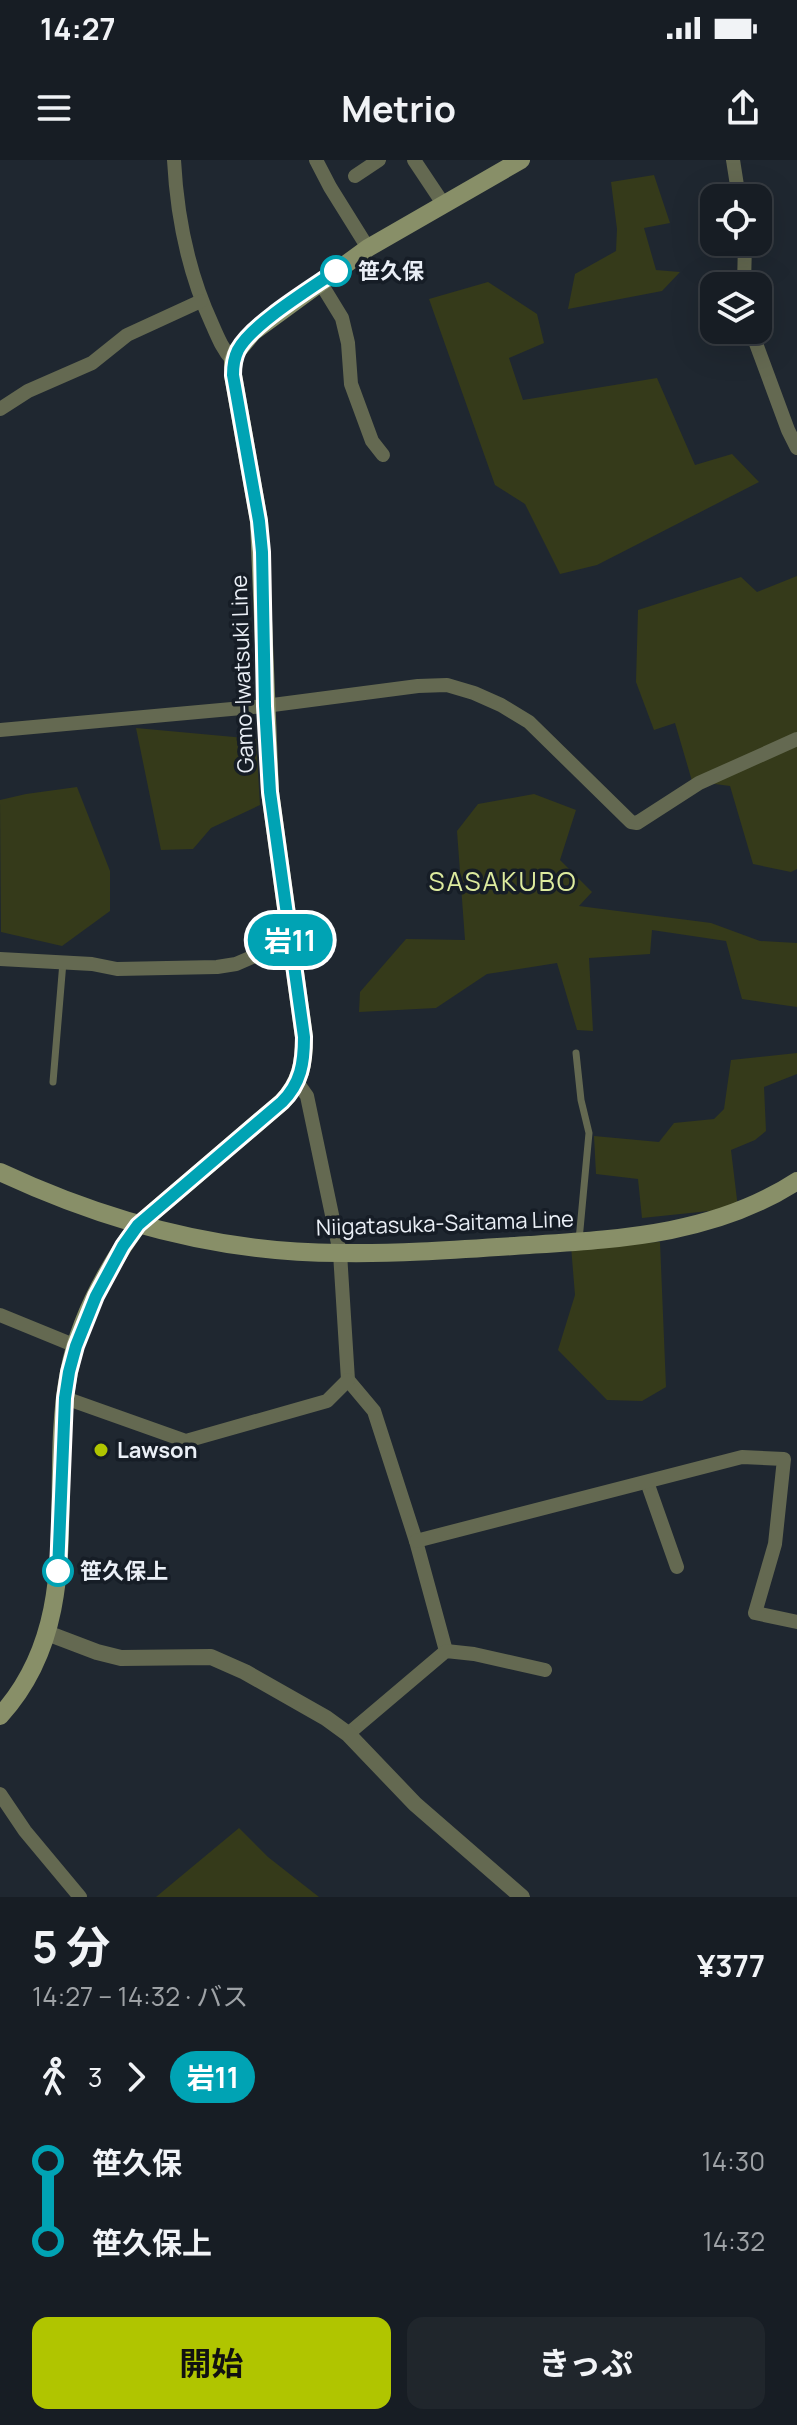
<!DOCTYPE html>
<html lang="ja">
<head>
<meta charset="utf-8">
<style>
  body { margin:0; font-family:Manrope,"Noto Sans JP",sans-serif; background:#20262c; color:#f1f3f6; height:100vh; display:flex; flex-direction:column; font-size:30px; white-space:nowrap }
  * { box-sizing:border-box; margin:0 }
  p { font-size:26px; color:#9ea2a6 }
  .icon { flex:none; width:44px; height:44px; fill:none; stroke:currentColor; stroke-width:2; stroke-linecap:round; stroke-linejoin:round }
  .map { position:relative; height:1737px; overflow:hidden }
  .drawer { display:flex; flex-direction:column; background:#171d24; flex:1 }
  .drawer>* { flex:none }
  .badge { padding:0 16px; border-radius:26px; font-size:28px; line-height:52px }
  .fabs { position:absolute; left:700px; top:24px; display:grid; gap:16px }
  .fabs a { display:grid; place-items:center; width:72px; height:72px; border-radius:16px; background:#171d24; box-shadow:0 8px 32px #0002,0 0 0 2px #363b41; font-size:40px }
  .map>.badge { position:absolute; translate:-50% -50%; box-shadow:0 0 0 4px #fff }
  .legs { display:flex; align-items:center; gap:12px; height:88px; padding:0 32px; font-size:26px }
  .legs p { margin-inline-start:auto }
  .headline { display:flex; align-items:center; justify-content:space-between; height:136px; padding:0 32px }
  h1 { font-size:44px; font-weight:700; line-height:60px }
  .cta { display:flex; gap:16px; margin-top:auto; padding:16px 32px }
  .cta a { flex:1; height:92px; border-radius:16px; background:#b0c500; color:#111; font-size:32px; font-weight:700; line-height:92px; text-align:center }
  .cta a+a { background:#20262c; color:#f1f3f6 }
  ul { padding:0 32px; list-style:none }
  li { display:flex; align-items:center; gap:28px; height:80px; font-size:30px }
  li i { display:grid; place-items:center; width:12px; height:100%; margin:0 10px; background:currentColor }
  li i::after { content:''; width:20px; height:20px; margin:-10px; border:6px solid; border-radius:50%; background:#171d24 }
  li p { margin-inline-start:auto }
  li:first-child i { background:linear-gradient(#0000 50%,currentColor 0) }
  li:last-child i { background:linear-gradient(currentColor 50%,#0000 0) }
  .status { display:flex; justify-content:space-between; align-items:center; height:56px; padding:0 40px; background:#171d24; direction:ltr }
  .status svg { height:22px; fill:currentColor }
  header { display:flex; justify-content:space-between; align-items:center; height:104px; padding:0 32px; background:#171d24; font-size:36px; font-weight:700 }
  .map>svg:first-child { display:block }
  .green { fill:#353a1a }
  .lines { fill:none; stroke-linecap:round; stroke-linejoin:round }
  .service { stroke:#646951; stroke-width:7 }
  .minor { stroke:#646951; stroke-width:14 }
  .tertiary { stroke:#646951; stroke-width:16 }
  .secondary { stroke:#888f68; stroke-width:18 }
  .line-1-casing { stroke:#fff; stroke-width:18 }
  .line-1 { stroke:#00a3b4; stroke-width:12 }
  .stop-1-dot { fill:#fff; stroke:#00a3b4; stroke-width:4 }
  .poi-dot { fill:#b0c500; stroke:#161d26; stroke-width:3 }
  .labels { text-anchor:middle; stroke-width:7; stroke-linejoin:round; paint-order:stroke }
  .stop-label { font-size:22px; font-weight:bold; fill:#eaeff6; stroke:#161d26; text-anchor:start }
  .street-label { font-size:22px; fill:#eaeff6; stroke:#161d26 }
  .poi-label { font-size:22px; font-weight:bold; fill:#eaeff6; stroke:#161d26; text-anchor:start }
  .quarter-label { font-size:26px; letter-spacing:2px; fill:#ddeb9e; stroke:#161d26 }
</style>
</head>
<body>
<div class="status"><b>14:27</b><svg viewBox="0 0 49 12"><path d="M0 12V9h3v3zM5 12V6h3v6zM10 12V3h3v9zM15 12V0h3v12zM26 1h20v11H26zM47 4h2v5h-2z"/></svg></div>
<header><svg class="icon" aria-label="menu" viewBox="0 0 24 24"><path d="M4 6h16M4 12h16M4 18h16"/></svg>Metrio<svg class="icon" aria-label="share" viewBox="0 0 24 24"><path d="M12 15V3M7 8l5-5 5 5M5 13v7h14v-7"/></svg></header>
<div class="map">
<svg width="797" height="1737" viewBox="0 0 797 1737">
  <rect width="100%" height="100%" fill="#1f2730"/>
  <g class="green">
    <polygon points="654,15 670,63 644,68 656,110 680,112 662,131 568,149 575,114 616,91 617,69 611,22"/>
    <polygon points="488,122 537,154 544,183 509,198 523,240 657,218 695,305 732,294 759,322 597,405 560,414 525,344 495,325 429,139"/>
    <polygon points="797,416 797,709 791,712 753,704 730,626 692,621 675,563 654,570 636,522 638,450 741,417 757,432"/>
    <polygon points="136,568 256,579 260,645 211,668 193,689 161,690"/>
    <polygon points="77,627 110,711 110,751 62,786 1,772 0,640 26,634"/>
    <polygon points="534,634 576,650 560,700 592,732 579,746 711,763 760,781 797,783 797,847 742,839 726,781 652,770 650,794 589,798 593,871 577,870 557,803 487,814 436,848 359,852 360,832 406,779 465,780 457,671 478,644"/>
    <polygon points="797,893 797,914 764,927 766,971 755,980 731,990 738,1048 642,1058 638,1019 596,1014 594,976 659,982 674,963 714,959 724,949 731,900"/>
    <polygon points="660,1082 666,1227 642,1241 607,1240 558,1190 575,1135 571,1086"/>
    <polygon points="239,1668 268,1697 319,1737 156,1737"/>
  </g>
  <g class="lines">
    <g class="service">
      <polyline points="576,893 581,940 589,973 579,1080"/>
      <polyline points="53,922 63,802"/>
    </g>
    <g class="minor">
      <path d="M174,0C177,57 188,112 212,164C218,178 223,190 233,201"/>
      <polyline points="316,0 330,27 368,88"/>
      <polyline points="414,0 444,45"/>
      <polyline points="733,0 739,38"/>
      <polyline points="355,16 379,0"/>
      <polyline points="320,122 342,158 348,183 351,224 372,281 383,295"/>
      <polyline points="744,126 745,82"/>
      <polyline points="751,170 788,270 797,288"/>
      <polyline points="0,249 28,231 92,203 127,175 201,141"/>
      <polyline points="0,570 265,546 418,526 447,525 474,533 501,545 529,562 631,662 637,663 699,623 797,579"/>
      <polyline points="0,799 92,804 117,809 217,807 236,804 257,795 290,775"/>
      <polyline points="297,922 307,936 340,1093 348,1220 374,1251 416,1381 446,1491"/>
      <polyline points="0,1155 76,1186"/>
      <polyline points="65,1238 186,1281 327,1241 348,1220"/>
      <polyline points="647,1322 677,1407"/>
      <polyline points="416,1381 742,1297 784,1299 775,1384 755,1453 797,1462"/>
      <polyline points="348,1574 446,1491 474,1494 545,1510"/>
      <polyline points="0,1634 25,1671 80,1737"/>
    </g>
    <polyline class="tertiary" points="47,1473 97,1492 121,1498 211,1497 245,1512 326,1558 348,1574 415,1644 522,1737"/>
    <g class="secondary">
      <path d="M0,1012C107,1062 221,1093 340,1093C403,1094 466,1089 529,1085C622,1079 716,1074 797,1021"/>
      <path d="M0,1556C89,1458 46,1329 69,1212C79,1159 107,1108 138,1065L282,942C301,922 304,903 304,877L270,632L259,361L233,215V201L237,191L253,172L368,88L521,0"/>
    </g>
  </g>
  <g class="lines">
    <g class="line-1-casing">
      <path id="line-1" d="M58,1411L65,1238L69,1212L76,1186L96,1136L123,1086L138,1065L282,942C301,923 304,903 304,877L270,632L265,546L262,392L259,361L233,215C233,206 234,198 238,190C252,164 310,129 336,111"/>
    </g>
    <use href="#line-1" class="line-1"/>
  </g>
  <g class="stop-1-dot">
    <circle cx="336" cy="111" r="14"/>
    <circle cx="58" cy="1411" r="14"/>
  </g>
  <circle class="poi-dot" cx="101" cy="1290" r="8"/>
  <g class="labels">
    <g class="stop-label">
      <text x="358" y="119">笹久保</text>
      <text x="80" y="1419">笹久保上</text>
    </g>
    <g class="street-label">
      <text transform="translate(242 514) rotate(-92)" y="8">Gamo-Iwatsuki Line</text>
      <text transform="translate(445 1063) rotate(-2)" y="8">Niigatasuka-Saitama Line</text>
    </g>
    <g class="poi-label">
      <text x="117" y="1298">Lawson</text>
    </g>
    <g class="quarter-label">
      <text x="503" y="731">SASAKUBO</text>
    </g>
  </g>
</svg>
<div class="fabs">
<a><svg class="icon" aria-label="locate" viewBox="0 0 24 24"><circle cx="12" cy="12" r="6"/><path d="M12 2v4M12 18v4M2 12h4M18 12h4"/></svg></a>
<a><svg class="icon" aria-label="layers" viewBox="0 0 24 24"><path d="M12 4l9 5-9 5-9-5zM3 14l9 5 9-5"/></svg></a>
</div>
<b class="badge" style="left:290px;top:780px;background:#00a3b4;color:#fff">岩11</b>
</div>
<section class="drawer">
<div class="headline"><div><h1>5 分</h1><p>14:27 – 14:32 · バス</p></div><b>¥377</b></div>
<div class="legs"><svg class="icon" aria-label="walk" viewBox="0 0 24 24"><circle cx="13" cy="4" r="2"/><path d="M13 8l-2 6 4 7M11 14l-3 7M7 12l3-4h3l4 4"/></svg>3<svg class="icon" aria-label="forward" viewBox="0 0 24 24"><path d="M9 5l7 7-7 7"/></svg><b class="badge" style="background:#00a3b4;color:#fff">岩11</b></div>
<ul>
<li><i style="color:#00a3b4"></i><b>笹久保</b><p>14:30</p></li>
<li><i style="color:#00a3b4"></i><b>笹久保上</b><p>14:32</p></li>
</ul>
<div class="cta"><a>開始</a><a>きっぷ</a></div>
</section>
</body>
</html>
